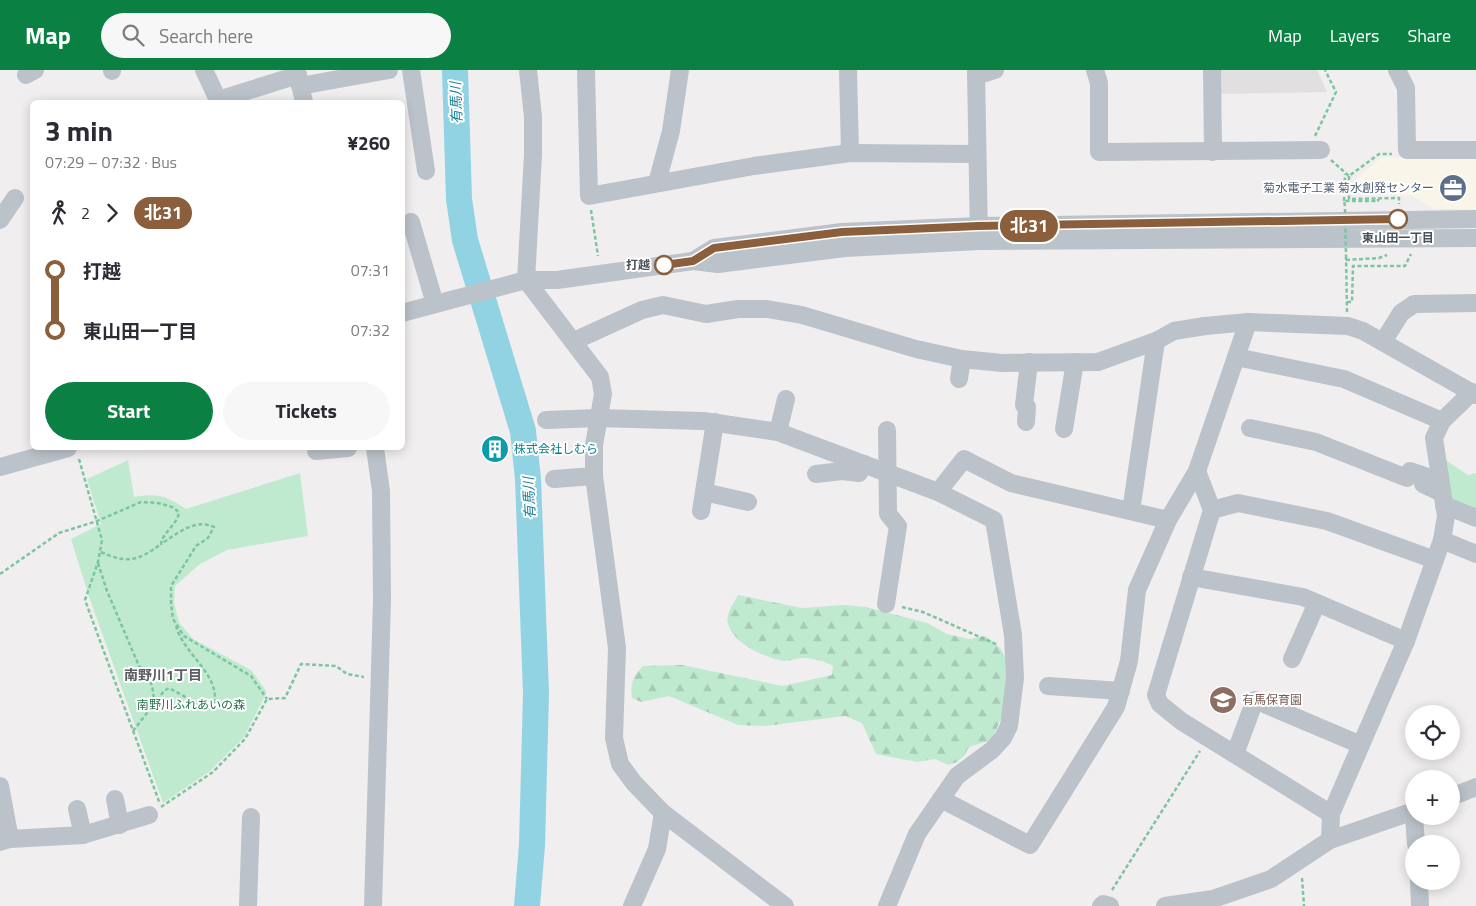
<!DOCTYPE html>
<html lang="en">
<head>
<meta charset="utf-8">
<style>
  body { margin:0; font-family:"Titillium Web","Noto Sans JP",sans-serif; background:#f7f7f7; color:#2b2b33; height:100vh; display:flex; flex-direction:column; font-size:19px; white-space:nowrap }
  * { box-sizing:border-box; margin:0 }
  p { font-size:16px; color:#7c7c81 }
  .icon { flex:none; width:28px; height:28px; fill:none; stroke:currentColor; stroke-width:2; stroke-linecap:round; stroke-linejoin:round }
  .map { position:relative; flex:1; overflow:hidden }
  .panel { position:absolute; left:30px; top:30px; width:375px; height:350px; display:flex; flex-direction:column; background:#fff; border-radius:8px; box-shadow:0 2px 12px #0003 }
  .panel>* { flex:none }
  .badge { padding:0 10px; border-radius:16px; font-size:18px; line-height:32px }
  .buttons { position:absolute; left:1405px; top:635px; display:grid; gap:10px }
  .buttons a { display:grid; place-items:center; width:55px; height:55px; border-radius:50%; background:#fff; box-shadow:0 2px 12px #0003; font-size:25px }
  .map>.badge { position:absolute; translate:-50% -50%; box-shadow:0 0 0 2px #fff }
  .legs { display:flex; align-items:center; gap:8px; height:55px; padding:0 15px; font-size:16px }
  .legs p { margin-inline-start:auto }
  .headline { display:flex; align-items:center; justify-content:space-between; height:85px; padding:0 15px }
  h1 { font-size:28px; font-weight:700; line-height:38px }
  .cta { display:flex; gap:10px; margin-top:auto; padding:10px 15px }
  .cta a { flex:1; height:58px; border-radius:30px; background:#0b8043; color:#fff; font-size:20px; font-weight:700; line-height:58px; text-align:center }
  .cta a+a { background:#f7f7f7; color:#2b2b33 }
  ul { padding:0 15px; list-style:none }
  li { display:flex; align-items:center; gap:18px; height:60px; font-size:19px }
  li i { display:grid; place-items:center; width:8px; height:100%; margin:0 6px; background:currentColor }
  li i::after { content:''; width:12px; height:12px; margin:-6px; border:4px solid; border-radius:50%; background:#fff }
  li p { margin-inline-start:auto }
  li:first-child i { background:linear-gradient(#0000 50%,currentColor 0) }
  li:last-child i { background:linear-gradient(currentColor 50%,#0000 0) }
  header { display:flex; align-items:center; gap:30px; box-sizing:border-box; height:70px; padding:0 25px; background:#0b8043; color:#fff }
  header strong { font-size:24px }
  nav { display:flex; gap:28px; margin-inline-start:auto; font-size:18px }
  .search { width:350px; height:45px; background:#f7f7f7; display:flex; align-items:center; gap:12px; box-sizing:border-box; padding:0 18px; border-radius:28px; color:#7c7c81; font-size:19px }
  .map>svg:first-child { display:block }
  .commercial { fill:#faf5e9 }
  .education { fill:#e1dfdf }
  .forest { fill:url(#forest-firs) }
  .green { fill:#c0ead0 }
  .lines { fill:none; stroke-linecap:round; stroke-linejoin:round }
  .river { stroke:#92d3e3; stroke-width:26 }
  .path { stroke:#7cc5a0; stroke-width:2.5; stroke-dasharray:4 2.5; stroke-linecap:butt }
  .minor { stroke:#bbc2c9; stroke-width:18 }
  .path-bridge { stroke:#7cc5a0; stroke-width:2.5; stroke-dasharray:4 2.5; stroke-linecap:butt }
  .line-1-casing { stroke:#fff; stroke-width:11 }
  .line-1 { stroke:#8b5e3c; stroke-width:8 }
  .stop-1-dot { fill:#fff; stroke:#8b5e3c; stroke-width:2.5 }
  .labels { text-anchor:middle; stroke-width:4; stroke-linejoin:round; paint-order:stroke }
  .service-label { font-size:12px; fill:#4e5e75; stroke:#fff; text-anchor:end }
  .stop-label { font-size:12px; font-weight:bold; fill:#485159; stroke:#fff }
  .culture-label { font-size:12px; fill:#0d838f; stroke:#fff; text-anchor:start }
  .education-label { font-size:12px; fill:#785e54; stroke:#fff; text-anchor:start }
  .park-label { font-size:12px; fill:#207449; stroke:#fff }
  .water-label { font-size:14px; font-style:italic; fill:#1a819a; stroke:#fff }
  .neighbourhood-label { font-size:14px; font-weight:bold; fill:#5b5e62; stroke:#fff }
</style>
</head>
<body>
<header>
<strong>Map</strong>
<div class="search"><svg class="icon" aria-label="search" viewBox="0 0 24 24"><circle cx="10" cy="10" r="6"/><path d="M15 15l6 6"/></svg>Search here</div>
<nav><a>Map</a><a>Layers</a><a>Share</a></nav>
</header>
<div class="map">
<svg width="1476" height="836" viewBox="0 0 1476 836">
  <defs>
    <pattern id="forest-firs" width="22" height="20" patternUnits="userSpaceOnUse" patternTransform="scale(1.25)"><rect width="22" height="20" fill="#c0ead0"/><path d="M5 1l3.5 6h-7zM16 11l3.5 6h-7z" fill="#a6cab5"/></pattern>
  </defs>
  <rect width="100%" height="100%" fill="#f0eeee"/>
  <polygon class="commercial" points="1382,87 1476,88 1476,139 1434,139 1412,126 1358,123 1356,109"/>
  <polygon class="education" points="1220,0 1317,0 1327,22 1220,24"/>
  <path class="forest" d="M738,525L802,538L844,535L866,537L927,553L947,564L969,569L986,566C992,571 1000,576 1003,583C1016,607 1004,648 991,670L969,677L964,686L957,692L948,695L935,689L917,692L876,684L862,653L845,646L765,656L738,655L669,626L641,632L632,628C630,614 633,606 643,596L682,595L783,616L832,605L833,596C824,591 813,588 803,588C797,588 790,591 784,591C765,588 734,574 728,554C725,544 734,533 738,525Z"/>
  <g class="green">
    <polygon points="1444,389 1468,405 1476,403 1476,445 1451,435"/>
    <path d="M128,390L134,427C158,423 166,426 186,439L300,403L308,466L227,480L200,494L175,516L174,533L179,552L193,569L251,600L267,622L244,667L210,701L163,733L89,527L71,469L101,454L87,409Z"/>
  </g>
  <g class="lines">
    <polyline class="river" points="455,0 459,129 465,170 523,361 528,409 536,623 532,775 527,836"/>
    <g class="path">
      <polyline points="1315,66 1336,22 1325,0"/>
      <polyline points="1331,90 1349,106 1379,84 1392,84"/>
      <polyline points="1349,106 1349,129 1399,128 1399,134"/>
      <polyline points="1344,131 1345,104"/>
      <polyline points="1345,136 1344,131 1378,131 1378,129"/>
      <polyline points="591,140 598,186"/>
      <polyline points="1346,186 1347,242"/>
      <polyline points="1346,190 1379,188 1387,185"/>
      <polyline points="1347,232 1352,232 1353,196 1405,196 1411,184"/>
      <polyline points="79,389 102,470 98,492 85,530 160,734"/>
      <path d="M101,482C127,494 138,491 161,474"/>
      <path d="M98,493L107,521L139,596C150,607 155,618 153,634"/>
      <path d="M0,504L59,463L97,451L141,432L158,433L172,437L179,442C177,456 163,461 161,474C177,464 194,448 214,457L208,468L196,476L171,516V534L173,549L184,566L251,606L267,629"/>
      <polyline points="902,537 923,542 998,575"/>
      <path d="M133,661L164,621L169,618L206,638L214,637C222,604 182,584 176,555"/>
      <polyline points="161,737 213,702 245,669 267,629 285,628 301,594 336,596 347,604 364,607"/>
      <polyline points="1302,808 1304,836"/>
      <polyline points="1112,820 1200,681"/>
    </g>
    <g class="minor">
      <polyline points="204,0 219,32"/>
      <polyline points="411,0 426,101"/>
      <polyline points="528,0 533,47 533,85 526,210 600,307 603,324 594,375 594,406 617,578 614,668 620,694 634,713 663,743 785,836"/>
      <polyline points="586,0 589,126 754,96 850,83 977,84"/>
      <polyline points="848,0 850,83"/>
      <polyline points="976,0 979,168"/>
      <polyline points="1095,0 1099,13 1099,82 1321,80"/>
      <polyline points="1212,0 1213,82"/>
      <polyline points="1397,0 1406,18 1407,80 1476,80"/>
      <polyline points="112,1 112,0"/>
      <polyline points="26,5 35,0"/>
      <polyline points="298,5 304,32"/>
      <polyline points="976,6 995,0"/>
      <polyline points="300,16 389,0"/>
      <polyline points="218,30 298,5"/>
      <polyline points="657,113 671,61 680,0"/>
      <polyline points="0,150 15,128"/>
      <polyline points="411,152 435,234"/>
      <polyline points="693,191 714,178 842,162 978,156 1476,149"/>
      <polyline points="402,243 526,210 557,210 693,191 718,194 845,178 979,171 1476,168"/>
      <polyline points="574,271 642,240 663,235 706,244 738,239 767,239 802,245 916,279 962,289 1002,293 1098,292 1156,271 1174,261 1205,256 1248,252 1348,256 1363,261 1476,325"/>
      <polyline points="1383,272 1401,243 1414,234 1476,233"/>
      <polyline points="1236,287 1344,309 1442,351"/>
      <polyline points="959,309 962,289"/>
      <polyline points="546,350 598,348 703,351 778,362 938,422 964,389 1011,413 1168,450 1197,401 1248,252"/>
      <polyline points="1026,352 1027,337 1024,335 1029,292"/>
      <polyline points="1250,358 1316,372 1407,408 1410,401 1425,406 1423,414 1442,423"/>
      <polyline points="1064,359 1075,292"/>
      <polyline points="778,362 786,329"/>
      <polyline points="316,381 348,378"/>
      <polyline points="0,397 68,378"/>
      <polyline points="1197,401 1212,440 1156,625 1160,634 1181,651 1331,744"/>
      <polyline points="816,404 842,401 859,403 864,394"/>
      <polyline points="554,409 594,406"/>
      <polyline points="704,422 748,432"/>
      <polyline points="1444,435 1476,448"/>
      <polyline points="1212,440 1238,433 1327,451 1435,490"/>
      <polyline points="701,441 715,352"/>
      <polyline points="1131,441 1156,271"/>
      <polyline points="1442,470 1476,484"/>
      <polyline points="1191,507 1303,527 1406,571"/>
      <polyline points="886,534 898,456 888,444 887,360"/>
      <polyline points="1292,589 1317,533"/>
      <polyline points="1048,616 1121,621"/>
      <polyline points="1235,684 1255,630 1361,675"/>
      <polyline points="0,716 10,769"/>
      <polyline points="1451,727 1476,717"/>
      <polyline points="115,729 120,755"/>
      <polyline points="941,729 1030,775 1116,637 1129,591 1137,520 1168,450"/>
      <polyline points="77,739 83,765"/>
      <polyline points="1414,746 1416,774"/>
      <polyline points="1330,770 1331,744 1406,571 1442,470 1446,446 1434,368 1442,351 1472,322"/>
      <polyline points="0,772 10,769 83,765 149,745"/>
      <polyline points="1419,811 1420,836"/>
      <polyline points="248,836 251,747"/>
      <polyline points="373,836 382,530 381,421 375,378"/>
      <polyline points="632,836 657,779 663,743"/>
      <polyline points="887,836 917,764 957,706 992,680 1003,668 1009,656 1015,608 1013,565 994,450 938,422"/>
      <polyline points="1101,836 1103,834 1110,836"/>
      <polyline points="1165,836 1213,829 1271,809 1330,770 1414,741"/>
    </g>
    <polyline class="path-bridge" points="1345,139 1346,186"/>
  </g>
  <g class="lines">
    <g class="line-1-casing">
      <polyline id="line-1" points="664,195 693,191 714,178 842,162 978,156 1398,149"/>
    </g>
    <use href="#line-1" class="line-1"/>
  </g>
  <defs>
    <g id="office-disc" transform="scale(1.4375)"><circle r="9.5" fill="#5c6f8a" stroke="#fff"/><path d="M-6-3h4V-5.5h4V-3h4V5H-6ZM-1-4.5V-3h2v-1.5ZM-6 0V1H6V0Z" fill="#fff"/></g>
    <g id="building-disc" transform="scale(1.4375)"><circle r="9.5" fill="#0f9aa8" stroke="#fff"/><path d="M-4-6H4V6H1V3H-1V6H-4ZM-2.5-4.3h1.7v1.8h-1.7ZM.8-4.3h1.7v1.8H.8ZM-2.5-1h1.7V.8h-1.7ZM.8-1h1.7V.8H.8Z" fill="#fff"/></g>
    <g id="school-disc" transform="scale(1.4375)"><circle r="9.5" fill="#8d6e63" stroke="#fff"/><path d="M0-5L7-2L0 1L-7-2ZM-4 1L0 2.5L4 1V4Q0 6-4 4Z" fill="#fff"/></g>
  </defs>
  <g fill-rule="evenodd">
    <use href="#office-disc" x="1453" y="118"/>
    <use href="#building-disc" x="495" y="379"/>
    <use href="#school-disc" x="1223" y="630"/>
  </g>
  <g class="stop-1-dot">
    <circle cx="1398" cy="149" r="9"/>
    <circle cx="664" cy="195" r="9"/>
  </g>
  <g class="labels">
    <g class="service-label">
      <text x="1434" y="122">菊水電子工業 菊水創発センター</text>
    </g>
    <g class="stop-label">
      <text x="1398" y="172">東山田一丁目</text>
      <text x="650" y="199" text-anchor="end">打越</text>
    </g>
    <g class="culture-label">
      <text x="514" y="383">株式会社しむら</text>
    </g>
    <g class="education-label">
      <text x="1242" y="634">有馬保育園</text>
    </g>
    <g class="park-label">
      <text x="191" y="639">南野川ふれあいの森</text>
    </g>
    <g class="water-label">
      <text transform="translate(456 33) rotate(-92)" y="5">有馬川</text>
      <text transform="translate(529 428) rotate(-93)" y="5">有馬川</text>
    </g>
    <g class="neighbourhood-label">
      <text x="163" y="610">南野川1丁目</text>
    </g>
  </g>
</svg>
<div class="buttons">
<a><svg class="icon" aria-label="locate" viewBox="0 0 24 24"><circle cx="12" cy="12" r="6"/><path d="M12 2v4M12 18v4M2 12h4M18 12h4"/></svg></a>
<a>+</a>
<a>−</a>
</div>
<b class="badge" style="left:1029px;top:156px;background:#8b5e3c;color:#fff">北31</b>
<section class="panel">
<div class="headline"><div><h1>3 min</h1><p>07:29 – 07:32 · Bus</p></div><b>¥260</b></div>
<div class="legs"><svg class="icon" aria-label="walk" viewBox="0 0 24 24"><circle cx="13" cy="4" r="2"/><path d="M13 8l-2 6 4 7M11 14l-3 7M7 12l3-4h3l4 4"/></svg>2<svg class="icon" aria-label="forward" viewBox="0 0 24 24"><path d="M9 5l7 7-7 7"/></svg><b class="badge" style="background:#8b5e3c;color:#fff">北31</b></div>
<ul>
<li><i style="color:#8b5e3c"></i><b>打越</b><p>07:31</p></li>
<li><i style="color:#8b5e3c"></i><b>東山田一丁目</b><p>07:32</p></li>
</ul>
<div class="cta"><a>Start</a><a>Tickets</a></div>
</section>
</div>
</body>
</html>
